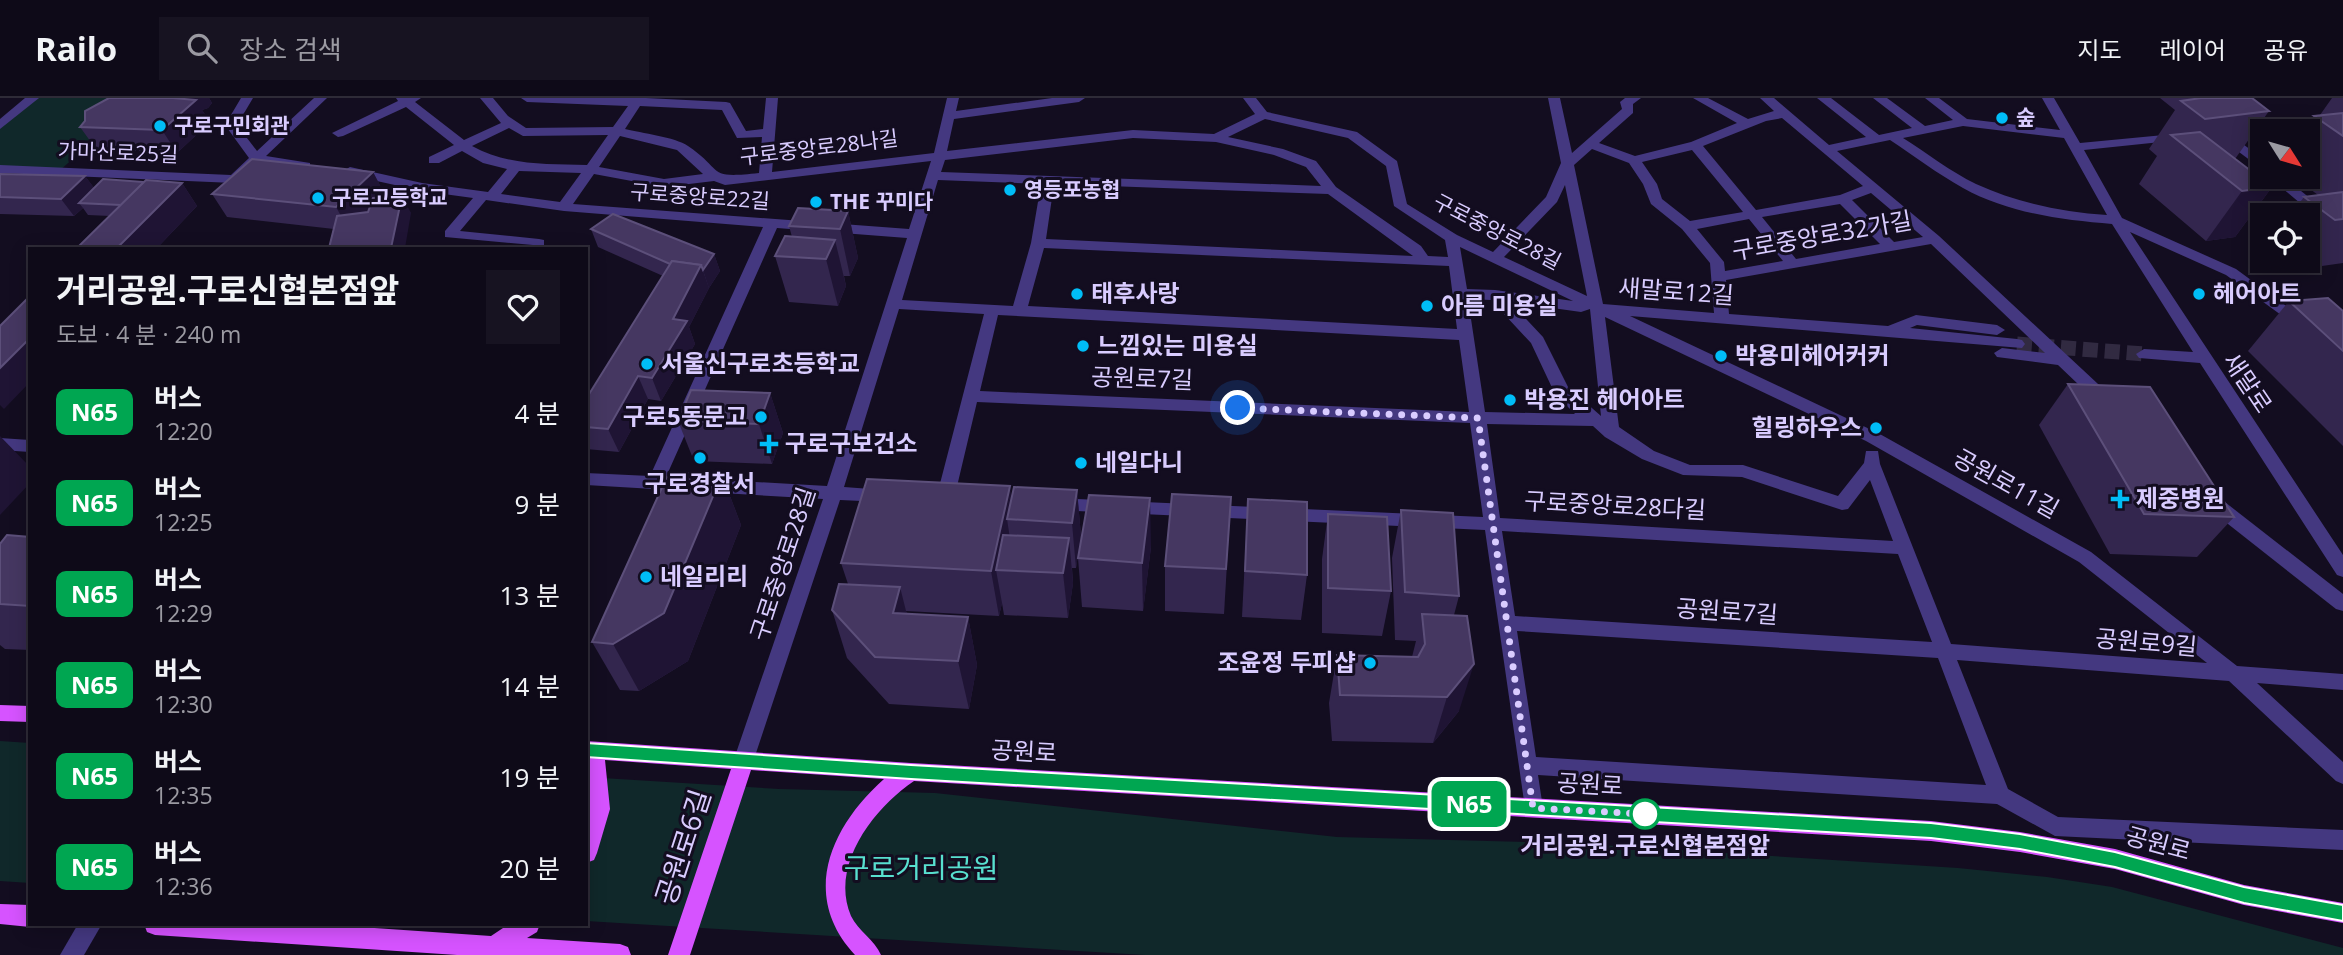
<!DOCTYPE html>
<html lang="ko">
<head>
<meta charset="utf-8">
<style>
  body { margin:0; font-family:"Open Sans","Noto Sans KR",sans-serif; background:#171321; color:#f1f3f6; height:100vh; display:flex; flex-direction:column; font-size:26px; white-space:nowrap }
  * { box-sizing:border-box; margin:0 }
  p { font-size:23px; color:#9b9aa2 }
  .icon { flex:none; width:38px; height:38px; fill:none; stroke:currentColor; stroke-width:2; stroke-linecap:round; stroke-linejoin:round }
  .map { position:relative; flex:1; overflow:hidden }
  .side { position:absolute; left:28px; top:149px; width:560px; height:679px; display:flex; flex-direction:column; background:#0e0a18; border-radius:0px; box-shadow:0 4px 18px #0003,0 0 0 2px #2e2b37 }
  .side>* { flex:none }
  .badge { padding:0 14px; border-radius:10px; font-size:24px; line-height:46px }
  .needle { width:46px; rotate:127deg }
  .buttons { position:absolute; left:2250px; top:21px; display:grid; gap:14px }
  .buttons a { display:grid; place-items:center; width:70px; height:70px; border-radius:0px; background:#0e0a18; box-shadow:0 4px 18px #0003,0 0 0 2px #2e2b37; font-size:35px }
  .you { position:absolute; width:35px; height:35px; margin:-18px; border:5px solid #fff; border-radius:50%; background:#1a73e8; box-shadow:0 0 0 10px #1a73e833 }
  .map>.badge { position:absolute; translate:-50% -50%; box-shadow:0 0 0 4px #fff }
  .round { display:grid; place-items:center; flex:none; width:74px; height:74px; border-radius:0px; background:#171321 }
  .overview { display:flex; align-items:center; justify-content:space-between; height:119px; padding:0 28px }
  h1 { font-size:33px; font-weight:700; line-height:52px }
  ul { padding:0; list-style:none }
  li { display:flex; align-items:center; gap:21px; height:91px; padding:0 28px }
  li div { flex:1 }
  li b { display:block; font-size:26px }
  li em { font-style:normal }
  li .badge { min-width:77px; font-weight:700; text-align:center }
  header { display:flex; align-items:center; gap:42px; box-sizing:border-box; height:98px; padding:0 35px; background:#0e0a18; border-bottom:2px solid #2e2b37 }
  header strong { font-size:33px }
  nav { display:flex; gap:38px; margin-inline-start:auto; font-size:24px }
  .search { width:490px; height:63px; background:#171321; display:flex; align-items:center; gap:18px; box-sizing:border-box; padding:0 24px; border-radius:0px; color:#9b9aa2; font-size:26px }
  .map>svg:first-child { display:block }
  .green { fill:#10282a }
  .lines { fill:none; stroke-linecap:round; stroke-linejoin:round }
  .minor-tunnel { stroke:#312a41; stroke-width:15; stroke-dasharray:15 7; stroke-linecap:butt }
  .minor { fill:#443880; fill-rule:evenodd }
  .major { fill:#d653ff; fill-rule:evenodd }
  .wall { fill:#33264e }
  .shaded-wall { fill:#1f1434 }
  .building { fill:#453761; stroke:#5c4f7a; stroke-width:2 }
  .line { fill:#00a651; stroke:#fff; stroke-width:2 }
  .walk { stroke:#d9ccff; stroke-width:7; stroke-dasharray:0 12.6 }
  .poi-dot { fill:#00bdf7; stroke:#130d20; stroke-width:2.5 }
  .stop-dot { fill:#fff; stroke:#00a651; stroke-width:3.5 }
  .labels { text-anchor:middle; stroke-width:6; stroke-linejoin:round; paint-order:stroke }
  .far-poi-label { font-size:21px; font-weight:bold; fill:#d9ccff; stroke:#130d20; text-anchor:start }
  .far-street-label { font-size:21px; fill:#d9ccff; stroke:#130d20 }
  .street-label { font-size:24px; fill:#d9ccff; stroke:#130d20 }
  .poi-label { font-size:24px; font-weight:bold; fill:#d9ccff; stroke:#130d20; text-anchor:start }
  .stop-label { font-size:24px; font-weight:bold; fill:#d9ccff; stroke:#130d20 }
  .near-street-label { font-size:28px; fill:#d9ccff; stroke:#130d20 }
  .near-park-label { font-size:28px; fill:#58dfcf; stroke:#130d20 }
</style>
</head>
<body>
<header>
<strong>Railo</strong>
<div class="search"><svg class="icon" aria-label="search" viewBox="0 0 24 24"><circle cx="10" cy="10" r="6"/><path d="M15 15l6 6"/></svg>장소 검색</div>
<nav><a>지도</a><a>레이어</a><a>공유</a></nav>
</header>
<div class="map">
<svg width="2343" height="857" viewBox="0 0 2343 857">
  <rect width="100%" height="100%" fill="#130d20"/>
  <g class="green">
    <polygon points="33,0 142,0 59,73 0,71 0,27"/>
    <polygon points="0,643 30,645 30,785 0,783"/>
    <polygon points="586,679 779,691 935,695 1337,739 1569,745 1958,770 2047,779 2112,789 2343,850 2343,857 1145,857 586,823"/>
  </g>
  <g class="lines">
    <polyline class="minor-tunnel" points="2017,246 2144,256"/>
    <g class="minor">
      <polygon points="25,0 39,0 0,31 0,21"/>
      <polygon points="241,0 253,0 237,27 257,53 314,0 327,0 266,58 310,65 310,71 259,65 234,85 0,75 0,67 231,77 249,60 225,27"/>
      <path d="M396,0H421L415,4L464,42L501,25L480,0H493L508,18L526,30L613,29L628,8L527,4L521,0H646L726,4L730,5L746,33L763,31L766,0H778L772,74L934,55L947,0H959L956,13L1052,0H1085L1079,4L954,21L947,53L1133,32L1214,36L1255,16L1243,0H1256L1267,14L1357,34L1397,63L1407,106L1457,137L1493,154L1546,99L1561,65L1548,0H1560L1572,55L1622,11L1620,4L1625,0H1641L1633,6V15L1599,45L1635,58L1691,44L1737,25L1693,0H1708L1748,21L1774,13L1760,0H1774L1829,47L1866,39L1817,0H1831L1879,37L1912,30L1873,0H1887L1925,28L1953,22L1925,0H1939L1967,21L2060,32L2042,0H2054L2080,45L2185,35V41L2180,42L2084,52L2122,120L2236,171L2308,224L2305,227H2295L2226,177L2130,134L2343,457V479L2337,477L2200,265L2139,260L2136,256L2144,251L2193,254L2112,126C2062,122 2008,115 1963,90C1938,76 1914,58 1890,42L1837,53L1939,138L2112,299L2114,303L2112,307H2100L2058,267L1997,259L1994,255L2002,250L2045,255L1931,146L1726,182L1729,216L1888,228L1916,217L1997,227L2005,232L1997,237L1917,227L1910,230L2017,241L2022,242L2025,246L2022,250L1630,218L1878,335L2091,454L2237,568L2343,576V592L2257,585L2343,664V686L2336,683L2229,583L1957,562L2008,691L2058,719L2343,732V752L2055,738L1997,706L1538,677L1543,710L1540,717L1533,719L1526,717L1485,432L1055,412L1049,411L1046,406L1049,401L1055,400L1483,419L1470,325L977,304L954,401L951,405H939L936,401L984,216L899,211L844,389L884,392L890,394L893,398L890,402L884,404L840,402L754,661L751,667L744,670L737,667L734,661L823,401L586,387V375L650,378L763,129L564,113L486,102L460,133L539,141L544,142V148L445,139V133L473,100L422,93L345,76L343,73L350,69L422,85L488,94L507,71L483,65L462,53L439,65H429V59L454,47L406,9L343,38L338,39L332,35L398,3ZM640,8L722,12L737,40L762,39L759,75C705,81 725,73 688,48C675,39 641,35 625,31ZM1782,20L1863,88L1840,97L1756,112L1703,48L1766,23ZM1265,21L1348,40L1386,68L1394,108L1445,142L1448,159L1428,158L1421,148L1336,89L1316,63L1283,51L1228,39ZM1963,28L2064,40L2107,117C2062,114 2018,105 1976,86C1951,74 1927,55 1903,40ZM509,30L523,38L608,37L587,67C546,66 509,68 472,48ZM620,38L677,52L703,76L664,81L599,69ZM1133,40L1216,44L1274,57L1306,69L1321,88L941,74L945,62ZM1592,51L1629,65L1643,86L1651,106L1682,131L1710,165L1714,215L1603,206L1574,67ZM1692,52L1743,114L1690,123L1662,101L1657,86L1642,64ZM931,63L909,131L573,106L594,76L664,89L714,83L725,87ZM519,73L581,75L560,104L501,96ZM938,82L1041,86L1031,145L1013,208L902,202ZM1054,86L1328,96L1413,158L1046,141ZM1565,87L1587,198L1504,159L1557,104ZM1871,95L1923,139L1894,144L1852,102ZM1840,106L1880,146L1796,161L1762,119ZM1749,121L1783,163L1725,173L1724,164L1697,131ZM777,130L907,140L827,388L666,379ZM1460,149L1573,203L1495,192L1467,191ZM1044,150L1449,168L1457,231L1028,208ZM1468,201L1491,202L1531,245L1555,296L1575,316L1485,314ZM1510,204L1581,214L1590,211L1601,318L1568,289L1543,239ZM998,217L1459,242L1469,314L980,293ZM1605,219L1866,343L2079,464L2207,565L1951,546L1880,366L1878,353H1866L1864,365L1838,398L1743,367H1690L1654,353L1619,329ZM1487,326L1593,328L1605,339L1642,361L1683,377L1742,379L1842,412L1848,411L1870,382L1893,443L1500,420ZM1502,433L1898,456L1932,544L1515,518ZM1517,533L1938,560L1986,687L1536,659Z"/>
      <polygon points="2224,32 2263,61 2263,72 2219,39 2219,33"/>
      <polygon points="2269,79 2284,79 2343,127 2343,138 2338,137"/>
      <polygon points="0,340 30,342 30,354 0,352"/>
      <polygon points="2215,400 2221,401 2343,496 2343,513 2336,511 2209,411 2206,406 2209,401"/>
      <polygon points="78,826 102,826 84,857 60,857"/>
    </g>
    <g class="major">
      <polygon points="0,607 30,608 30,624 0,623"/>
      <path d="M586,643L911,665L1931,723L2020,734L2115,751L2244,787L2343,805V825L2244,807L2115,771L2020,754L1931,743L914,683C875,709 829,767 851,818C858,833 875,842 881,857H855C800,798 830,729 884,681L751,672L690,857H668L731,671L605,662L610,711L597,755L594,762L586,765V721L590,711Z"/>
      <polygon points="0,806 30,807 30,826 36,826 30,829 0,826"/>
      <polygon points="144,826 316,826 491,838 509,826 540,826 537,834 527,840 620,846 628,849 631,857 457,857 155,837 147,834"/>
    </g>
  </g>
  <g class="wall">
    <polygon points="109,0 209,0 212,5 208,10 202,12 210,24 177,55 96,51 80,29"/>
    <polygon points="2160,0 2252,0 2269,13 2235,61 2272,89 2235,139 2206,143 2139,86 2157,58 2149,51 2175,12"/>
    <polygon points="2332,0 2343,0 2343,165 2294,172 2283,163 2308,163 2308,117 2290,117 2304,99 2318,97 2294,79 2308,79 2308,33 2303,33 2314,18 2320,17"/>
    <polygon points="373,74 385,97 382,99 411,115 334,131 227,119 212,96"/>
    <polygon points="0,76 85,78 94,90 144,84 182,85 197,108 157,150 77,150 110,118 88,117 83,110 74,118 0,116"/>
    <polygon points="848,113 858,160 850,178 844,178 846,188 838,208 789,204 775,158 792,139 789,128"/>
    <polygon points="591,131 714,156 720,173 709,190 689,229 695,246 661,303 648,301 619,354 586,351 586,301 663,178 598,149"/>
    <polygon points="2289,203 2343,213 2343,348 2248,253"/>
    <polygon points="2068,286 2234,419 2197,459 2110,456 2039,327"/>
    <polygon points="770,295 783,335 772,366 694,363 678,323"/>
    <polygon points="722,377 741,427 688,563 639,593 620,592 592,544"/>
    <polygon points="1077,392 1081,438 1076,470 1072,470 1073,485 1068,520 1004,517 1002,505 999,518 906,513 907,516 968,519 977,567 969,611 889,606 847,560 832,512 848,486 841,465 1011,401"/>
    <polygon points="1231,399 1224,516 1165,513 1165,468"/>
    <polygon points="1248,401 1307,477 1301,522 1242,519"/>
    <polygon points="1401,412 1459,498 1454,517 1459,613 1433,645 1332,643 1329,605 1337,557 1412,559 1416,543 1395,542 1392,460"/>
    <polygon points="1328,416 1391,493 1382,538 1322,535 1322,461"/>
    <polygon points="30,439 30,552 5,551 0,547 0,446"/>
    <polygon points="1151,449 1143,513 1082,509 1078,460"/>
  </g>
  <g class="shaded-wall">
    <polygon points="170,0 209,0 212,5 208,10 202,12 210,24 177,55 162,32"/>
    <polygon points="373,74 385,97 349,132 336,109"/>
    <polygon points="85,78 98,95 79,105 83,110 74,118 61,101"/>
    <polygon points="182,85 197,108 157,150 117,150"/>
    <polygon points="2272,89 2235,139 2206,143 2242,93"/>
    <polygon points="402,98 411,115 405,150 391,150"/>
    <polygon points="848,113 858,160 850,178 840,131"/>
    <polygon points="835,142 846,188 838,208 826,161"/>
    <polygon points="714,156 720,173 709,190 703,172"/>
    <polygon points="701,167 709,190 689,229 695,246 661,303 652,280 673,221"/>
    <polygon points="30,240 30,284 4,311 0,307 0,270"/>
    <polygon points="638,278 648,301 619,354 608,331"/>
    <polygon points="770,295 783,335 772,366 759,326"/>
    <polygon points="0,338 30,369 30,385 0,417"/>
    <polygon points="722,377 741,427 688,563 639,593 613,546"/>
    <polygon points="1010,388 1014,422 1007,421 1012,454 996,472 1002,505 999,518 991,473"/>
    <polygon points="1077,392 1081,438 1076,470 1072,425"/>
    <polygon points="1150,400 1151,449 1143,513 1142,465"/>
    <polygon points="1069,440 1073,485 1068,520 1063,475"/>
    <polygon points="900,489 912,537 893,515"/>
    <polygon points="968,519 977,567 969,611 958,563"/>
    <polygon points="1474,566 1459,613 1433,645 1447,599"/>
  </g>
  <g class="building">
    <polygon points="109,0 173,0 196,2 162,32 80,29 85,23 85,13"/>
    <polygon points="2201,0 2252,0 2269,13 2205,21 2181,3"/>
    <polygon points="2343,15 2343,38 2314,18"/>
    <polygon points="2200,34 2272,89 2242,93 2171,37"/>
    <polygon points="252,61 373,74 336,109 212,96"/>
    <polygon points="0,76 85,78 61,101 0,99"/>
    <polygon points="103,81 144,84 121,107 79,105"/>
    <polygon points="146,82 182,85 117,150 77,150"/>
    <polygon points="2343,94 2343,121 2335,122 2304,99"/>
    <polygon points="402,98 391,150 329,150 337,118 368,114 373,100"/>
    <polygon points="798,110 848,113 840,131 789,128"/>
    <polygon points="613,116 714,156 703,172 701,167 672,163 670,166 591,131"/>
    <polygon points="785,138 835,142 826,161 775,158"/>
    <polygon points="672,163 701,167 673,221 687,223 652,280 638,278 608,331 586,329 586,301"/>
    <polygon points="30,198 30,240 0,270 0,228"/>
    <polygon points="2328,200 2343,213 2343,253 2289,203"/>
    <polygon points="2068,286 2150,289 2234,419 2144,416"/>
    <polygon points="691,292 770,295 759,326 678,323"/>
    <polygon points="669,374 722,377 664,515 613,546 592,544"/>
    <polygon points="867,381 1010,388 991,473 841,465"/>
    <polygon points="1014,389 1077,392 1072,425 1007,421"/>
    <polygon points="1172,396 1231,399 1226,471 1165,468"/>
    <polygon points="1089,397 1150,400 1142,465 1078,460"/>
    <polygon points="1248,401 1307,404 1307,477 1245,473"/>
    <polygon points="1401,412 1453,415 1459,498 1405,494"/>
    <polygon points="1328,416 1387,419 1391,493 1328,490"/>
    <polygon points="7,437 30,439 30,508 0,506 0,446"/>
    <polygon points="1003,437 1069,440 1063,475 996,472"/>
    <polygon points="839,486 900,489 893,515 968,519 958,563 875,559 832,512"/>
    <polygon points="1422,516 1467,518 1474,566 1447,599 1340,597 1337,557 1418,559 1425,546"/>
  </g>
  <polygon class="line" points="586,645 911,667 1931,725 2020,736 2115,754 2244,789 2343,807 2343,823 2244,805 2115,769 2020,751 1931,740 911,681 586,659 581,657 578,652 581,647"/>
  <g class="lines">
    <polyline class="walk" points="1238,310 1478,320 1533,710 1645,716"/>
  </g>
  <g class="poi-dot">
    <circle cx="2002" cy="20" r="7"/>
    <circle cx="160" cy="28" r="7"/>
    <circle cx="1010" cy="92" r="7"/>
    <circle cx="318" cy="100" r="7"/>
    <circle cx="816" cy="104" r="7"/>
    <circle cx="1077" cy="196" r="7"/>
    <circle cx="2199" cy="196" r="7"/>
    <circle cx="1427" cy="208" r="7"/>
    <circle cx="1083" cy="248" r="7"/>
    <circle cx="1721" cy="258" r="7"/>
    <circle cx="647" cy="266" r="7"/>
    <circle cx="1510" cy="302" r="7"/>
    <circle cx="761" cy="319" r="7"/>
    <circle cx="1876" cy="330" r="7"/>
    <path d="M765.5 335.5h7v7h7v7h-7v7h-7v-7h-7v-7h7z"/>
    <circle cx="700" cy="360" r="7"/>
    <circle cx="1081" cy="365" r="7"/>
    <path d="M2116.5 390.5h7v7h7v7h-7v7h-7v-7h-7v-7h7z"/>
    <circle cx="646" cy="479" r="7"/>
    <circle cx="1370" cy="565" r="7"/>
  </g>
  <circle class="stop-dot" cx="1645" cy="716" r="14"/>
  <g class="labels">
    <g class="far-poi-label">
      <text x="2016" y="27">숲</text>
      <text x="174" y="35">구로구민회관</text>
      <text x="1024" y="99">영등포농협</text>
      <text x="332" y="107">구로고등학교</text>
      <text x="830" y="111">THE 꾸미다</text>
    </g>
    <g class="far-street-label">
      <text transform="translate(819 50) rotate(-7)" y="7">구로중앙로28나길</text>
      <text transform="translate(118 55) rotate(2)" y="7">가마산로25길</text>
      <text transform="translate(700 99) rotate(4)" y="7">구로중앙로22길</text>
      <text transform="translate(1497 134) rotate(27)" y="7">구로중앙로28길</text>
    </g>
    <g class="street-label">
      <text transform="translate(1822 138) rotate(-10)" y="8">구로중앙로32가길</text>
      <text transform="translate(1676 194) rotate(4)" y="8">새말로12길</text>
      <text transform="translate(1142 281) rotate(2)" y="8">공원로7길</text>
      <text transform="translate(2247 285) rotate(56)" y="8">새말로</text>
      <text transform="translate(2006 386) rotate(29)" y="8">공원로11길</text>
      <text transform="translate(1615 408) rotate(3)" y="8">구로중앙로28다길</text>
      <text transform="translate(783 466) rotate(-72)" y="8">구로중앙로28길</text>
      <text transform="translate(1727 514) rotate(4)" y="8">공원로7길</text>
      <text transform="translate(2146 545) rotate(5)" y="8">공원로9길</text>
      <text transform="translate(1024 654) rotate(3)" y="8">공원로</text>
      <text transform="translate(1590 687) rotate(3)" y="8">공원로</text>
      <text transform="translate(2158 746) rotate(15)" y="8">공원로</text>
    </g>
    <g class="poi-label">
      <text x="1091" y="204">태후사랑</text>
      <text x="2213" y="204">헤어아트</text>
      <text x="1441" y="216">아름 미용실</text>
      <text x="1097" y="256">느낌있는 미용실</text>
      <text x="1735" y="266">박용미헤어커커</text>
      <text x="661" y="274">서울신구로초등학교</text>
      <text x="1524" y="310">박용진 헤어아트</text>
      <text x="747" y="327" text-anchor="end">구로5동문고</text>
      <text x="1862" y="338" text-anchor="end">힐링하우스</text>
      <text x="785" y="354">구로구보건소</text>
      <text x="1095" y="373">네일다니</text>
      <text x="700" y="394" text-anchor="middle">구로경찰서</text>
      <text x="2136" y="409">제중병원</text>
      <text x="660" y="487">네일리리</text>
      <text x="1356" y="573" text-anchor="end">조윤정 두피샵</text>
    </g>
    <g class="stop-label">
      <text x="1645" y="756">거리공원.구로신협본점앞</text>
    </g>
    <g class="near-street-label">
      <text transform="translate(683 749) rotate(-72)" y="10">공원로6길</text>
    </g>
    <g class="near-park-label">
      <text x="921" y="780">구로거리공원</text>
    </g>
  </g>
</svg>
<div class="buttons">
<a><svg class="needle" viewBox="-14 -14 28 28"><path d="M0-13l5 13h-10z" fill="#e53935"/><path d="M0 13l5-13h-10z" fill="#9b9aa2"/></svg></a>
<a><svg class="icon" aria-label="locate" viewBox="0 0 24 24"><circle cx="12" cy="12" r="6"/><path d="M12 2v4M12 18v4M2 12h4M18 12h4"/></svg></a>
</div>
<div class="you" style="left:1238px;top:310px"></div>
<b class="badge" style="left:1469px;top:706px;background:#00a651;color:#fff">N65</b>
<section class="side">
<div class="overview"><div><h1>거리공원.구로신협본점앞</h1><p>도보 · 4 분 · 240 m</p></div><a class="round"><svg class="icon" aria-label="heart" viewBox="0 0 24 24"><path d="M12 20l-8-8c-3-5 5-10 8-4 3-6 11-1 8 4z"/></svg></a></div>
<ul>
<li><span class="badge" style="background:#00a651;color:#fff">N65</span><div><b>버스</b><p>12:20</p></div><em>4 분</em></li>
<li><span class="badge" style="background:#00a651;color:#fff">N65</span><div><b>버스</b><p>12:25</p></div><em>9 분</em></li>
<li><span class="badge" style="background:#00a651;color:#fff">N65</span><div><b>버스</b><p>12:29</p></div><em>13 분</em></li>
<li><span class="badge" style="background:#00a651;color:#fff">N65</span><div><b>버스</b><p>12:30</p></div><em>14 분</em></li>
<li><span class="badge" style="background:#00a651;color:#fff">N65</span><div><b>버스</b><p>12:35</p></div><em>19 분</em></li>
<li><span class="badge" style="background:#00a651;color:#fff">N65</span><div><b>버스</b><p>12:36</p></div><em>20 분</em></li>
</ul>
</section>
</div>
</body>
</html>
